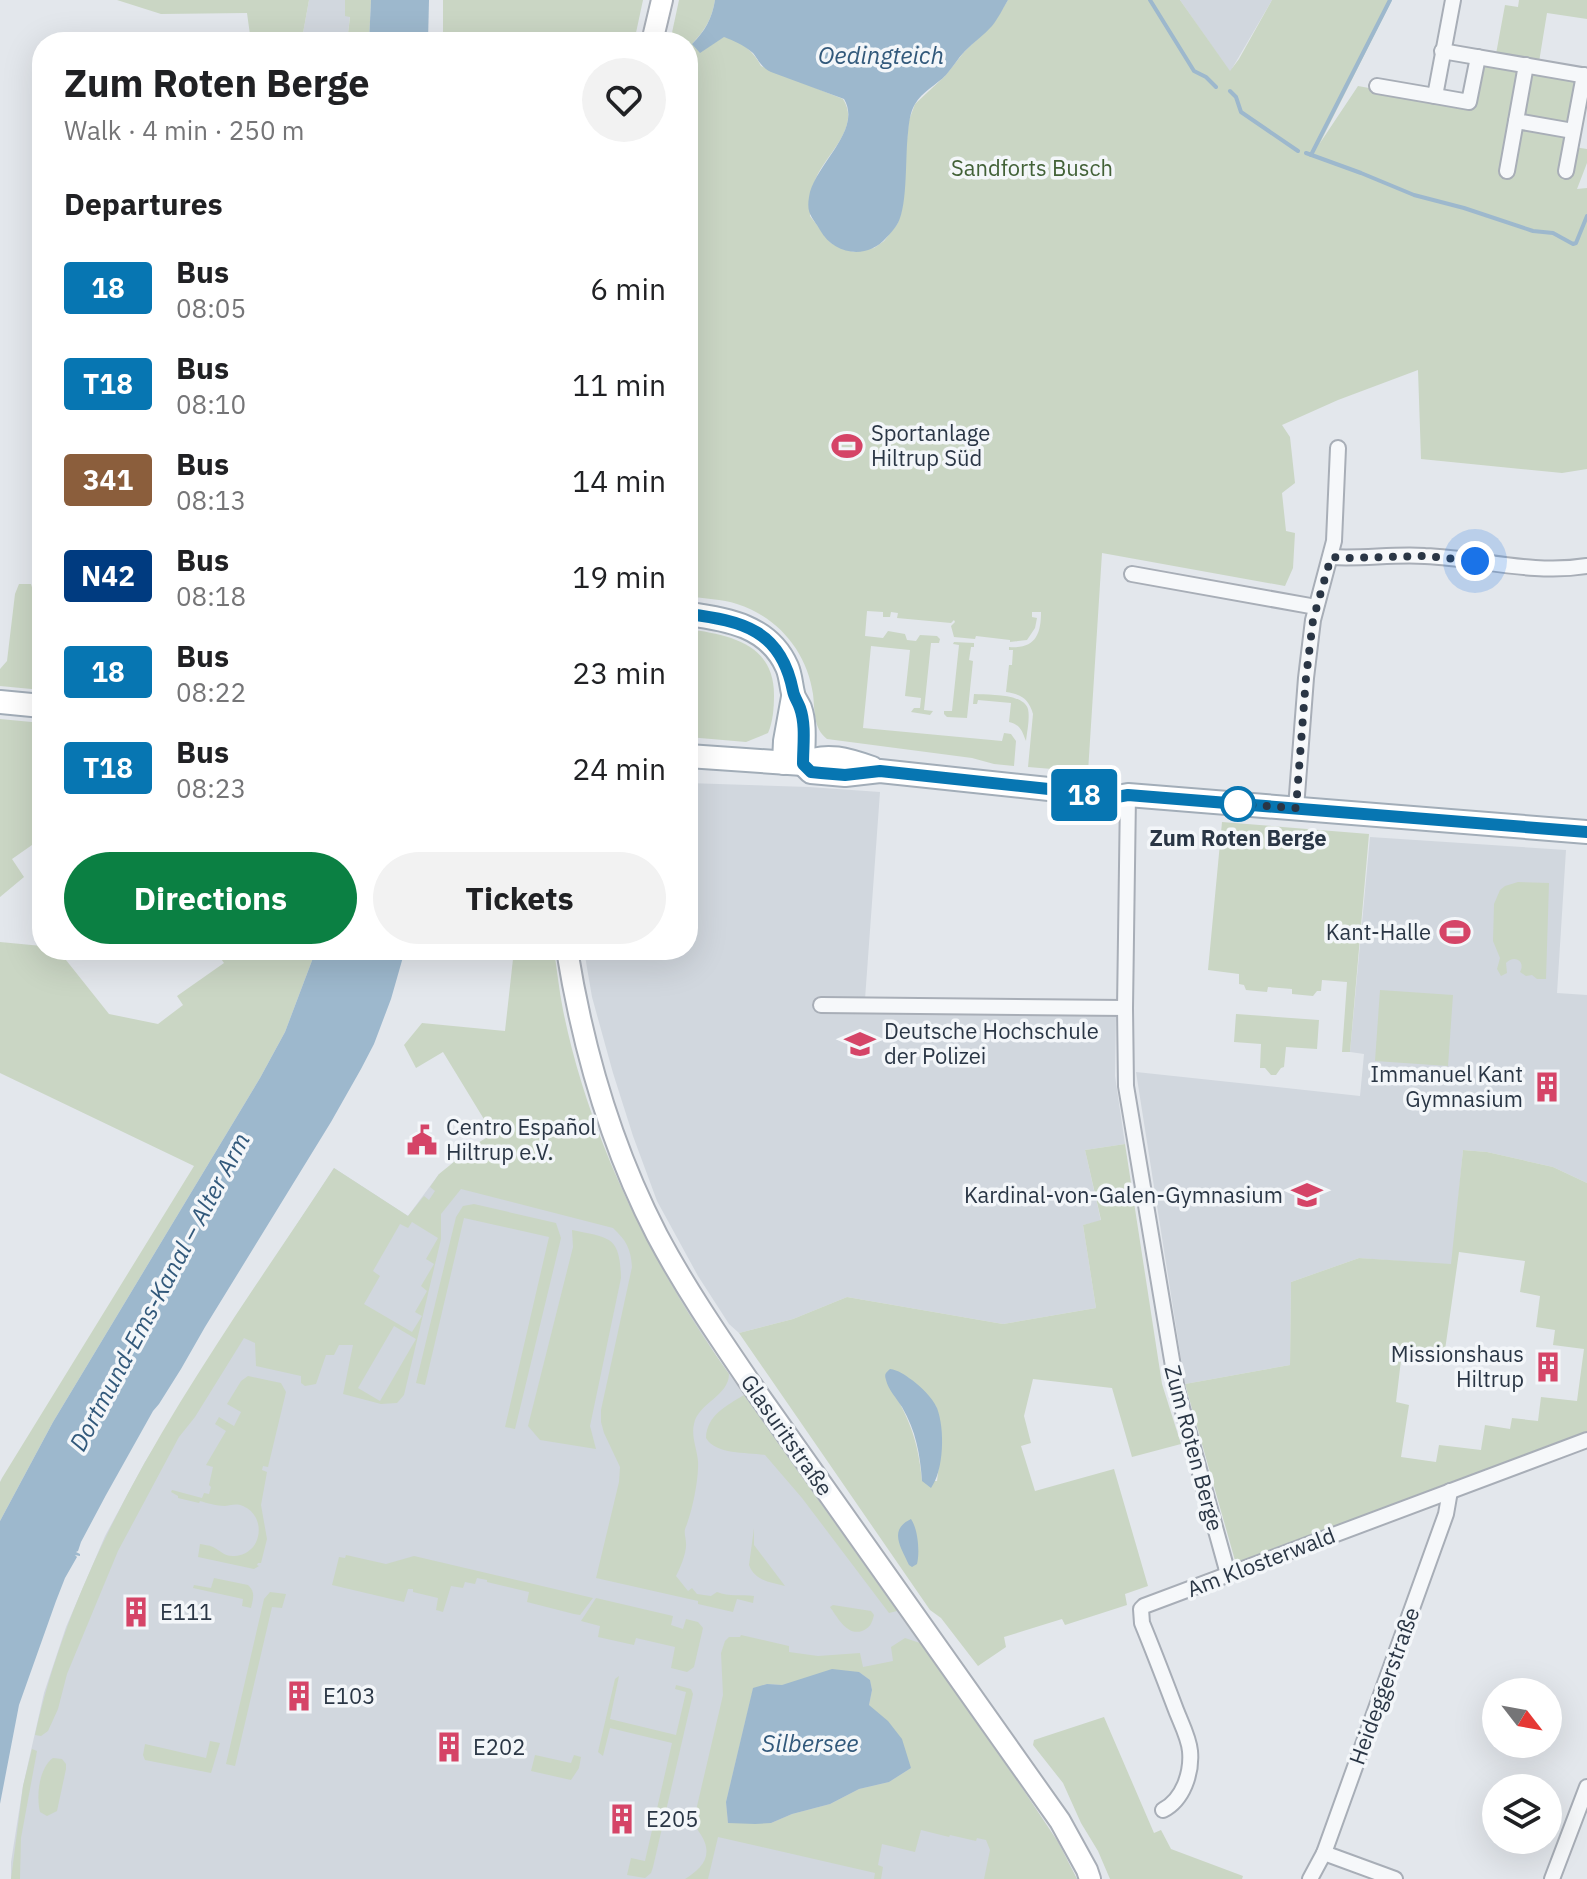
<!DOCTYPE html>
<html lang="en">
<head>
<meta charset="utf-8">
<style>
  body { margin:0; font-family:"IBM Plex Sans",sans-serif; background:#f2f2f2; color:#202124; height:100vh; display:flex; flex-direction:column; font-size:30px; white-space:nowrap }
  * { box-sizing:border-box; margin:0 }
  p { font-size:26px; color:#757577 }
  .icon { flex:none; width:44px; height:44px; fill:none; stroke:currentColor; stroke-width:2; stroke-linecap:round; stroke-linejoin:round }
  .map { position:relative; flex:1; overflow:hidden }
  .drawer { position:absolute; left:32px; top:32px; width:666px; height:928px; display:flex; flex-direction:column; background:#fff; border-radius:32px; box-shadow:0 8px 32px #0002 }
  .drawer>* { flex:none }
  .badge { padding:0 16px; border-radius:6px; font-size:28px; line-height:52px }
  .needle { width:52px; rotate:121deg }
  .controls { position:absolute; left:1482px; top:1678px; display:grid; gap:16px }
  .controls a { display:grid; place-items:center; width:80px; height:80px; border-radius:50%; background:#fff; box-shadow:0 8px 32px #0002; font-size:40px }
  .you { position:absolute; width:40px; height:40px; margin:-20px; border:6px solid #fff; border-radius:50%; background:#1a73e8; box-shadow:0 0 0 12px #1a73e833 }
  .map>.badge { position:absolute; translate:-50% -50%; box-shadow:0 0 0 4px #fff }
  h2 { padding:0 32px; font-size:30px; line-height:72px }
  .round { display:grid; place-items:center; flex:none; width:84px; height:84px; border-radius:42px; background:#f2f2f2 }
  .overview { display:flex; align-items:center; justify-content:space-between; height:136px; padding:0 32px }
  h1 { font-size:38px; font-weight:700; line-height:60px }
  .button { display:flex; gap:16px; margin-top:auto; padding:16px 32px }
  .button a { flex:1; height:92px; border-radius:48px; background:#0b8043; color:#fff; font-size:32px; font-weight:700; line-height:92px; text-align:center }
  .button a+a { background:#f2f2f2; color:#202124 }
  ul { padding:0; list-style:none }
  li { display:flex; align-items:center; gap:24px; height:96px; padding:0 32px }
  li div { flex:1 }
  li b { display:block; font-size:30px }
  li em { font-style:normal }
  li .badge { min-width:88px; font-weight:700; text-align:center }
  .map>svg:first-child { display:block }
  .built { fill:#d1d7de }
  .green { fill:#cad6c4; fill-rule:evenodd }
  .water { fill:#9db8cd }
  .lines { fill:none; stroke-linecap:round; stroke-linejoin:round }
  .stream { stroke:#9db8cd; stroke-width:4 }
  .street-casing { stroke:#a8aeb7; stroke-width:18 }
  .secondary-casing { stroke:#a8aeb7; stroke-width:24 }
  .primary-casing { stroke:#a2adb8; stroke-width:26 }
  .street { stroke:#f6f8fa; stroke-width:14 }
  .secondary { stroke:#fff; stroke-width:20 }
  .primary { stroke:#fff; stroke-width:22 }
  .line-casing { stroke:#fff; stroke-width:18 }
  .line { stroke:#0776b2; stroke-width:12 }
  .walk { stroke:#2a3645; stroke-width:8; stroke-dasharray:0 14.4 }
  .stop-dot { fill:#fff; stroke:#0776b2; stroke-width:4 }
  .labels { text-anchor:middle; stroke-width:7; stroke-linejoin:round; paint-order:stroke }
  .park-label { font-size:22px; fill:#426137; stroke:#f3f6f9 }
  .poi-label { font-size:22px; fill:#2a3645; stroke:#f3f6f9; text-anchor:start }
  .stop-label { font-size:22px; font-weight:bold; fill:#2a3645; stroke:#f3f6f9 }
  .street-label { font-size:22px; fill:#2a3645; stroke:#f3f6f9 }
  .water-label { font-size:24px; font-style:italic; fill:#32597b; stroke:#f3f6f9 }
</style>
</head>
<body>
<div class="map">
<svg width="1587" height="1879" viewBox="0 0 1587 1879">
  <rect width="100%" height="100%" fill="#e3e7ec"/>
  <g class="built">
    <polygon points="309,0 345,0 345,15 350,16 347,42 294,42 294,36 303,33"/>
    <polygon points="1180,0 1272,0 1230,72"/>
    <polygon points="688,783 809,787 880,792 864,1013 1116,1015 1115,1076 1125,1144 1085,1150 1101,1221 1083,1225 1096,1308 1003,1324 847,1297 793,1319 739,1333 729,1324 698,1276 657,1201 633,1136 613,1073 592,997 584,950 688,950"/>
    <polygon points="1370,837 1566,850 1557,993 1587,995 1587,1183 1553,1167 1487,1152 1463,1150 1452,1265 1359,1258 1291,1282 1290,1365 1185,1384 1136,1072 1360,1096 1364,1054 1350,1052"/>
    <polygon points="334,1168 408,1216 439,1174 631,1205 667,1277 717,1357 1018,1782 1058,1842 1077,1879 11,1879 11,1862 23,1786 44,1693 66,1627 105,1536 145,1462 208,1360"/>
  </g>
  <g class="green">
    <polygon points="117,0 309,0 303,33 294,36 294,42 251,42 247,13 161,14"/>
    <polygon points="345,0 371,0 369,42 347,42 350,17 345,16"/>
    <polygon points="443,0 643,0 634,42 443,42"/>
    <path d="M679,0H715C712,19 705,30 692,44C702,41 716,36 725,37C741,40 754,52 761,66L843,99C861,127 827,153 816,178C811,189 811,203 810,216L831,243L843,249L854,252L874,248L884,241L898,223L909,120L915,104L945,76L964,52L993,24L1008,0H1180L1230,71L1239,59L1272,0H1392L1320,143L1358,86L1474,107L1483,68L1496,54L1505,5L1518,7L1519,0H1587V19L1547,13L1539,62L1578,80L1574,147L1587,149V163L1577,189L1587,188V469L1562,473L1421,459L1418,370L1338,400L1282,425L1290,437L1295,483L1282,493L1286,531L1295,533L1293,568L1285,586L1102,553L1088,772L1028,767L1033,714C1029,699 1021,694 1006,692L1009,665H1012L1013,650H1009V647C1035,649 1041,635 1041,612H1032V617L1037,618L1035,628L1027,640L1010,642V640L976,636L975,639L954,637L951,626L955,622L954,620L951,623L897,618L898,613L891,612L890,617H883V612L867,611L865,636L883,638L888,631L905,634L907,640L916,641L920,635L937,636L940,639L939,643H931L924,710L933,711L930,715L911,712L914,708H920L921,698L905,696L910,650L871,646L863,728L1002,741L1004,733L1011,734L1016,741L1014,766L994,764L972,758L827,739C813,728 815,711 813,694C807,652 778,617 737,604C722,599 704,599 688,596V42H670Z"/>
    <polygon points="19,584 31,584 39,610 37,644 42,660 42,690 0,686 0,669 7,661 15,594"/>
    <path d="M688,629C729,635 774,643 774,695C774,707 773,722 768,733L746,742L688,737Z"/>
    <polygon points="954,642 974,643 974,647 971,647 969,660 973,661 967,718 947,717 944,714 944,711 952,711 959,645 953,644"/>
    <path d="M974,694C988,695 1023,693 1028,709C1030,718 1027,732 1026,741C1022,731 1021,725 1009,722L1011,703L978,700L977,704H973Z"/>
    <polygon points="0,719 42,723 42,838 12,859 24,877 0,897"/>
    <polygon points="1222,822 1369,834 1350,1052 1342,1052 1347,982 1322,980 1321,991 1317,991 1313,996 1292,994 1292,989 1268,987 1267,992 1246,990 1244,985 1239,984 1239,974 1208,970"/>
    <path d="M1518,882L1549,883L1546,979H1537L1532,975L1526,976L1520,972C1526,961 1514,954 1506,963L1507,973L1501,976L1497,969L1500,958L1493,941L1494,904L1500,890L1505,886Z"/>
    <polygon points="0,942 42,946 42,950 58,950 109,1014 158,1024 183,1005 177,996 224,963 215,950 316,950 285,1032 260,1078 53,1422 0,1521 0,1482 2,1478 194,1166 0,1073"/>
    <path d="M460,950H554C557,970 559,990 563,1010C589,1139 653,1267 729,1374C729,1396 698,1403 694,1424C691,1436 697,1449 698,1461C699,1479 692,1513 685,1529C684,1534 686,1538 686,1543C687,1552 680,1569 676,1576L688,1591L692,1588L697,1594L711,1596L717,1592C729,1597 741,1594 754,1596L753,1603L737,1599L733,1612L698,1604V1601L596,1578L619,1482L620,1467L604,1433L601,1422V1410L632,1267C631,1249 626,1240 613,1228L461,1189L441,1214V1239L404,1395L397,1403L381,1404L343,1394L353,1345H339L334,1355H326L316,1384L305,1386L301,1383V1376L256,1366L255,1343L244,1338L195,1417L179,1437L118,1551L67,1674L58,1709L48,1731L41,1736L35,1735C82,1524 217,1346 334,1168L408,1216L424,1196L429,1200L435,1191L430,1187L439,1174L465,1153L464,1151L493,1134L443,1052L416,1068L404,1045L422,1023L505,1031L513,959ZM412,1222L438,1238L426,1259L434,1264L421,1286L427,1291L415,1312L422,1316L412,1332L364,1304L380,1276L373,1271L400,1224L408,1228ZM394,1326L416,1339L380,1401L358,1388Z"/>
    <polygon points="1380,990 1453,995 1448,1066 1375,1061"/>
    <polygon points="1236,1014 1319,1020 1317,1049 1286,1047 1284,1067 1281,1068 1276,1075 1271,1075 1265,1068 1260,1068 1261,1044 1234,1042"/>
    <path d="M1125,1144L1162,1384L1181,1444L1132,1457L1112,1388L1033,1379L1024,1416L1031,1443L1021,1446L1035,1491L1114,1469L1148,1586L1125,1594L1127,1605L1065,1625L1062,1619L1004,1637L1006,1647L978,1666L941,1618L930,1610L739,1333L793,1319L847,1297L1003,1324L1096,1308L1083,1225L1101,1220L1085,1150ZM886,1379L936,1406L942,1440L937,1481H922C918,1437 908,1416 886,1379Z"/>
    <path d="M1463,1150L1487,1152L1553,1167L1587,1183V1432L1236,1564L1185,1384L1290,1365L1291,1282L1359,1258L1451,1264ZM1459,1252L1525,1261L1520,1292L1540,1296L1536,1327L1555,1330L1553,1345L1584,1349L1577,1401L1541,1397L1538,1421L1512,1418L1510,1429L1485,1425L1481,1450L1439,1445L1436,1462L1401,1457L1409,1405L1396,1402L1402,1352L1444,1357Z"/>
    <polygon points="474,1204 556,1223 561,1238 515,1429 505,1427 549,1237 464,1218 425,1385 416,1383 456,1217 463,1206"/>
    <path d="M572,1230C609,1238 620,1235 621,1278L590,1426L596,1449L540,1440L528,1426L573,1247Z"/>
    <path d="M248,1376L281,1383L286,1392L268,1467L263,1466L262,1470L267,1472L261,1505L267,1539L261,1563H258L257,1565L259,1566L254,1569L198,1557L200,1544C204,1545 209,1545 213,1547C221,1551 225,1557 235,1556C263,1554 267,1516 243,1506C236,1503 232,1505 225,1506C217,1506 207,1503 200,1501L199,1503L178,1498V1496L171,1492L172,1490L202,1498L204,1493L209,1494L211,1487L209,1485L213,1467L206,1465L226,1431L215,1424L219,1417L234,1426L241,1412L227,1404L241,1381Z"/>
    <path d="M744,1395L897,1611L889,1613L802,1498L765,1455C747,1452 716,1455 706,1438C707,1415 726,1406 744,1395Z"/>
    <path d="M754,1528V1545L785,1586C770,1582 755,1581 749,1565Z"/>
    <polygon points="346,1555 386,1564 414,1556 593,1598 580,1615 574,1614 527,1602 529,1592 487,1582 487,1580 477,1578 475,1584 465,1582 463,1588 451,1586 443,1612 436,1610 438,1598 413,1592 413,1589 408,1589 404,1602 332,1585 339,1557 345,1558"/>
    <path d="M214,1578L248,1585C256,1592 253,1599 251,1608L242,1606L243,1599L193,1588L194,1585L211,1588Z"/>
    <polygon points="270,1592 286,1594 282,1608 272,1607 235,1766 226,1764 264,1599"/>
    <polygon points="596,1598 673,1616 671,1625 683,1629 686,1619 698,1622 703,1628 694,1667 687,1672 671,1668 675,1647 636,1638 634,1645 598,1637 600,1626 581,1621"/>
    <path d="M833,1605L871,1611L874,1615C872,1623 870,1628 862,1631C847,1636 838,1618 830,1607Z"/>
    <path d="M741,1635L789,1646V1652L818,1656L860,1653L863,1667L893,1661L891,1647L905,1638L920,1643L1018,1782L1058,1842L1077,1879H984L990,1850L986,1840L977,1838L976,1841L950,1835L949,1837L921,1830L915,1852L882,1844L878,1865L883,1867L881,1879H874L875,1873L718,1837L708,1879H685C698,1871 711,1860 705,1843C702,1834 695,1829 694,1819L723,1695L721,1653L725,1641L729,1637H740ZM859,1672L870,1680L872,1690L869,1705L875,1712L911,1768L889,1782L859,1789L830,1804L792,1814L771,1823H728L726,1802L753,1689L767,1684L782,1685Z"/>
    <polygon points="619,1676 610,1719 676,1735 686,1692 675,1689 676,1685 691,1689 693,1694 653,1867 651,1873 645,1878 627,1875 631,1858 645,1861 672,1743 610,1728 603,1756 598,1752 615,1679"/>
    <polygon points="1104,1717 1154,1833 1161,1830 1171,1849 1243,1876 1242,1879 1110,1879 1098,1851 1081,1823 1063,1783 1033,1745 1034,1740"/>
    <polygon points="210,1741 220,1743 211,1773 145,1760 143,1755 145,1744 206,1758"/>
    <polygon points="32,1749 37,1751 21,1838 20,1879 11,1879 23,1786"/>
    <polygon points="535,1755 571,1763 574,1755 581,1757 579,1768 571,1780 531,1771"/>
    <path d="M53,1758L62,1759L66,1764V1769L57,1811L47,1816L40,1812C36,1796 39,1768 53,1758Z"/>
  </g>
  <g class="water">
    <polygon points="371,0 429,0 428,42 369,42"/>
    <path d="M715,0H1008C1003,8 998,19 992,26C984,35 974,42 965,51C958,58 953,67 946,75C936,85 922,92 915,104C910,112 909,123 908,133C905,157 908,203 898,223C895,228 890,234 886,238C867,260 834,255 820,230C813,217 806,215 809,197C814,165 863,131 844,99L771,72C760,66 760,62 753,53C744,45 734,41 724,37L700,53L692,44C705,31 712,19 715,0Z"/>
    <polygon points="316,950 405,950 391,999 374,1044 361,1069 331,1122 205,1327 181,1369 159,1404 153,1411 106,1495 81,1542 78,1551 76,1552 80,1554 80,1556 75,1555 77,1557 65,1578 56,1601 19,1705 0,1804 0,1521 53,1422 260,1078 285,1032"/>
    <path d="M890,1369C898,1370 905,1375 912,1380C921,1387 932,1397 937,1408C945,1429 944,1470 931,1488L922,1481C920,1454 916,1431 902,1407C897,1399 888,1389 886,1380C884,1373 886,1373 890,1369Z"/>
    <path d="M911,1519C918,1529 920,1552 917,1564L912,1567L909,1565C901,1547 888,1530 911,1519Z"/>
    <polygon points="832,1669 859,1672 870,1680 872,1690 869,1705 888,1721 902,1739 911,1768 889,1782 859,1789 830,1804 792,1814 771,1823 755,1824 728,1823 726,1802 753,1688 767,1684 782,1685"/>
  </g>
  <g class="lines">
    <g class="stream">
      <polyline points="1150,0 1194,71 1206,77 1216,87"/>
      <polyline points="1230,91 1236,97 1241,112 1298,151"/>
      <polyline points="1306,153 1361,173 1414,195 1464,208 1533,231 1553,233 1573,244 1576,243 1587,216"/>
      <polyline points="1311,155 1390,0"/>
    </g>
    <g class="street-casing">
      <g id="street">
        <polyline points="1442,51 1587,76"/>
        <polyline points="1377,86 1435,96 1453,0"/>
        <polyline points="1435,96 1469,102 1478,57"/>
        <polyline points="1516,121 1573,131"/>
        <polyline points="1507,171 1526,65"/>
        <polyline points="1566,171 1584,75"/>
        <path d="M1331,557C1362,559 1393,554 1425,556C1479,558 1532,575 1587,566"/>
        <polyline points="1132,574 1316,607"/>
        <polyline points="1128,795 1125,1008 1126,1086 1177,1390 1228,1574"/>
        <polyline points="1296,808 1306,678 1313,620 1334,541 1338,448"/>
        <polyline points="821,1005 1125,1008"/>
        <path d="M1163,1810C1183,1800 1192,1773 1190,1751C1189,1738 1181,1723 1176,1710C1165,1681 1154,1652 1142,1623L1141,1609L1144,1606L1587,1440"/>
        <polyline points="1324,1853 1395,1879"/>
        <polyline points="1310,1879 1324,1853 1446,1514 1450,1491"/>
        <polyline points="1552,1879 1587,1787"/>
      </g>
    </g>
    <g class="secondary-casing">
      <g id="secondary">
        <polyline points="652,42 662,0"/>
        <path d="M567,950C583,1049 611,1146 657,1235C684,1286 716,1333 748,1380L1060,1821L1087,1870L1090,1879"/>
      </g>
    </g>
    <g class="primary-casing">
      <g id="primary">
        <path d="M688,614C727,619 769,626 787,667C791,676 791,687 794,697C796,701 798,704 800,708C806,725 803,746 803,764"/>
        <polyline points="0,702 42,706"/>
        <path d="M688,756L803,764C826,752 849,760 872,768"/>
        <polyline points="784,763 785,741 793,697"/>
        <polyline points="803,764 811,772 845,775 880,771 1058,790 1093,797 1111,798 1128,795 1587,832"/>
      </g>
    </g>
    <use href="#street" class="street"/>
    <use href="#secondary" class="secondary"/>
    <use href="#primary" class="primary"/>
  </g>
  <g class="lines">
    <g class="line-casing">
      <path id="line" d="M688,614C743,621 781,630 793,691C794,697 798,702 800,708C806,725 803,746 803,764L811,772L821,773L845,775L880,771L1058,790L1093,797L1111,798L1128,795L1587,832"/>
    </g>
    <use href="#line" class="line"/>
    <polyline class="walk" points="1238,804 1296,808 1306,678 1313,620 1331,557 1349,558 1425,556 1475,561"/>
  </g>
  <defs>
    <g id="stadium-bare" transform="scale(2.4)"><path d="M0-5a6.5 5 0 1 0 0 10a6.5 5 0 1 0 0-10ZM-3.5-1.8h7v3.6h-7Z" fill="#d54467" stroke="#f3f6f9" stroke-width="2.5" paint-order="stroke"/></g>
    <g id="university-bare" transform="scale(2.4)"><path d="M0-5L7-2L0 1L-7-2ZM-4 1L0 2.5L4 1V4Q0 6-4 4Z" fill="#d54467" stroke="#f3f6f9" stroke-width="2.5" paint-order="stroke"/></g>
    <g id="building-bare" transform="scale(2.4)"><path d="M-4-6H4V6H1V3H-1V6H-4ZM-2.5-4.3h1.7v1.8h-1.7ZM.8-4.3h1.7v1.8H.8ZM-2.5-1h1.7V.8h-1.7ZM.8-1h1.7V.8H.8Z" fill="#d54467" stroke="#f3f6f9" stroke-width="2.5" paint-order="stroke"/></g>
    <g id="civic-bare" transform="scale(2.4)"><path d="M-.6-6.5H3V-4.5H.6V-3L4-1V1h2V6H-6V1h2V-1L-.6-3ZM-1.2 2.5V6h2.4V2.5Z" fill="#d54467" stroke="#f3f6f9" stroke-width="2.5" paint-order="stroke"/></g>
    <g id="school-bare" transform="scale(2.4)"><path d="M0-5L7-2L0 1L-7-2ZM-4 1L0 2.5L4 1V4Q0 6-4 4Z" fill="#d54467" stroke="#f3f6f9" stroke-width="2.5" paint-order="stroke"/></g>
  </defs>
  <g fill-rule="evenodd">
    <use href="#stadium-bare" x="847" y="446"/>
    <use href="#stadium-bare" x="1455" y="932"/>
    <use href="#university-bare" x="860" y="1044"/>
    <use href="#building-bare" x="1547" y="1087"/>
    <use href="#civic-bare" x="422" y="1140"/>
    <use href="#school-bare" x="1307" y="1195"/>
    <use href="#building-bare" x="1548" y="1367"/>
    <use href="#building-bare" x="136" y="1612"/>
    <use href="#building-bare" x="299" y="1696"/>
    <use href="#building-bare" x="449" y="1747"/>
    <use href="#building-bare" x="622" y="1819"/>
  </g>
  <circle class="stop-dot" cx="1238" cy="804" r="16"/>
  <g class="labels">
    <g class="park-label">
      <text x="1032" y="176">Sandforts Busch</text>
    </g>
    <g class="poi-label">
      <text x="871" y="441">Sportanlage<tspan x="871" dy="25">Hiltrup Süd</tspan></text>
      <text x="1431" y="940" text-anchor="end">Kant-Halle</text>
      <text x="884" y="1039">Deutsche Hochschule<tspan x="884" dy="25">der Polizei</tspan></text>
      <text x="1523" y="1082" text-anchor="end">Immanuel Kant<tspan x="1523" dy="25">Gymnasium</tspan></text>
      <text x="446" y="1135">Centro Español<tspan x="446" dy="25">Hiltrup e.V.</tspan></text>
      <text x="1283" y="1203" text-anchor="end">Kardinal-von-Galen-Gymnasium</text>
      <text x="1524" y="1362" text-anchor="end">Missionshaus<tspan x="1524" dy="25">Hiltrup</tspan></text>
      <text x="160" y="1620">E111</text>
      <text x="323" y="1704">E103</text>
      <text x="473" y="1755">E202</text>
      <text x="646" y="1827">E205</text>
    </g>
    <g class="stop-label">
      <text x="1238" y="846">Zum Roten Berge</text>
    </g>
    <g class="street-label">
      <text transform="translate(787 1435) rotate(55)" y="8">Glasuritstraße</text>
      <text transform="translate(1194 1448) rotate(75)" y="8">Zum Roten Berge</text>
      <text transform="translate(1261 1562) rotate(-21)" y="8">Am Klosterwald</text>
      <text transform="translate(1384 1686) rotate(-70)" y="8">Heideggerstraße</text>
    </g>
    <g class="water-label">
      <text x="881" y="64">Oedingteich</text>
      <text transform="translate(160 1292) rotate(-62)" y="8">Dortmund-Ems-Kanal – Alter Arm</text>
      <text x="810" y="1752">Silbersee</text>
    </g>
  </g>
</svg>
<div class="controls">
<a><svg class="needle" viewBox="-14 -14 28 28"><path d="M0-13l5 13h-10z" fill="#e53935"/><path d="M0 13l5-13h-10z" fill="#757577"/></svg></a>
<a><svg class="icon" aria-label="layers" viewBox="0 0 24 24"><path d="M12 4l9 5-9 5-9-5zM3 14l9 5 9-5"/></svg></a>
</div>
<div class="you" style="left:1475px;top:561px"></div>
<b class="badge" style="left:1084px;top:795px;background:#0776b2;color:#fff">18</b>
<section class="drawer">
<div class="overview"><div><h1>Zum Roten Berge</h1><p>Walk · 4 min · 250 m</p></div><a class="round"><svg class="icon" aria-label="heart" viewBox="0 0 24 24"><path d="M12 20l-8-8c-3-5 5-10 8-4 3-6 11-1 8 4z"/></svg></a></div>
<h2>Departures</h2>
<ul>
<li><span class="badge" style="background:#0776b2;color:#fff">18</span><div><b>Bus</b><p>08:05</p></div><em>6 min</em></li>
<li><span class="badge" style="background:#0776b2;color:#fff">T18</span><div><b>Bus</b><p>08:10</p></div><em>11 min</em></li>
<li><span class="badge" style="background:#8b5e3c;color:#fff">341</span><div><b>Bus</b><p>08:13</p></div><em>14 min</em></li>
<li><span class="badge" style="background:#003b80;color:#fff">N42</span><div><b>Bus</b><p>08:18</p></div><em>19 min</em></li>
<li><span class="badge" style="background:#0776b2;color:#fff">18</span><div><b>Bus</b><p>08:22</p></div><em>23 min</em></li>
<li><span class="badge" style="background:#0776b2;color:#fff">T18</span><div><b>Bus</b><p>08:23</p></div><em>24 min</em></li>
</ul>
<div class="button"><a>Directions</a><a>Tickets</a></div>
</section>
</div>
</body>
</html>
